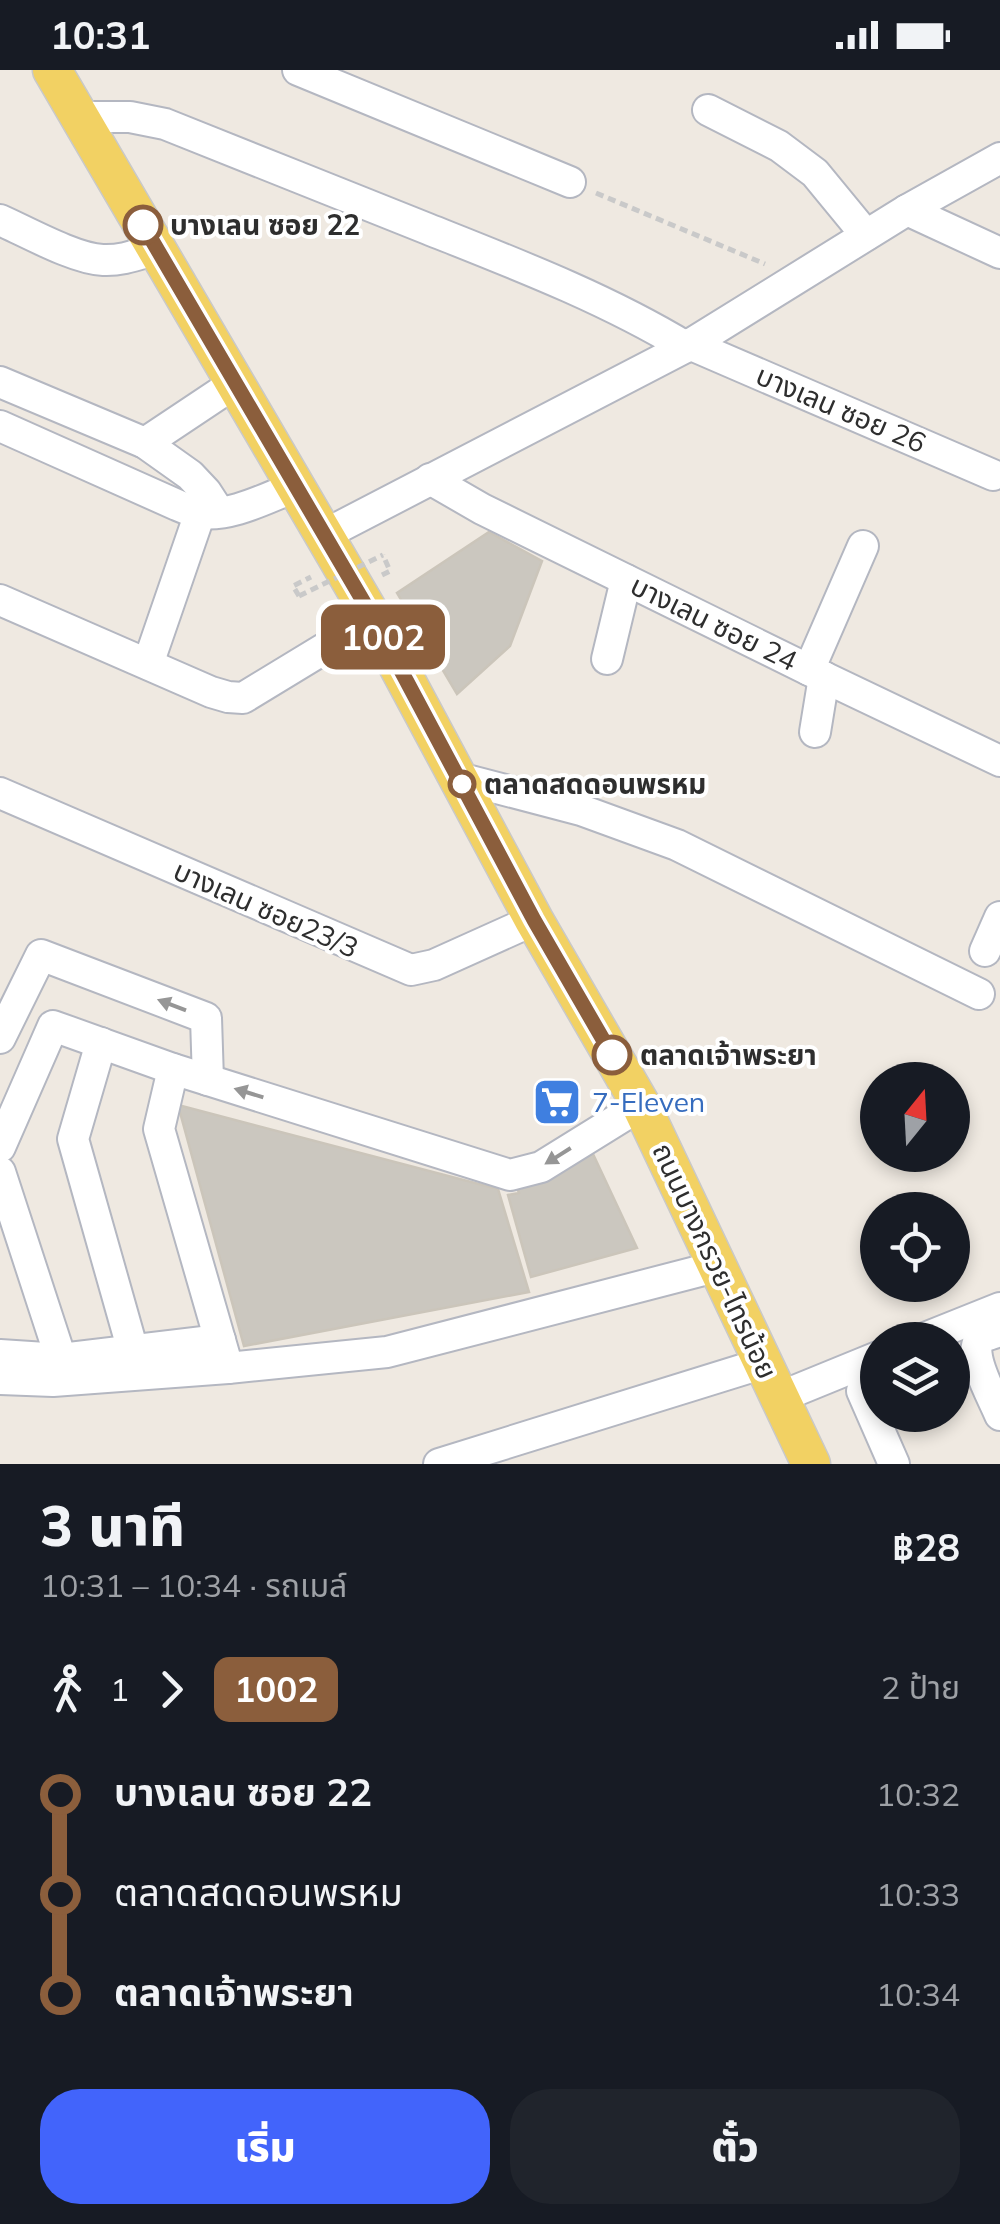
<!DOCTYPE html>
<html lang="th">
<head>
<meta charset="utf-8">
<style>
  body { margin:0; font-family:Mulish,"Noto Sans Thai",sans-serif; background:#20242c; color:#f1f3f6; height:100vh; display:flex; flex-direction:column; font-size:38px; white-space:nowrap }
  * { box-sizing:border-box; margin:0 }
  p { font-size:32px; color:#9ea1a6 }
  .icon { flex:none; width:55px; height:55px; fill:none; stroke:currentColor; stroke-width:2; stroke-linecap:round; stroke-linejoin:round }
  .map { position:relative; height:1394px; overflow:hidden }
  .side { display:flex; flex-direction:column; background:#171b24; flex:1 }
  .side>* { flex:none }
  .badge { padding:0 20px; border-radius:15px; font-size:35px; line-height:65px }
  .needle { width:65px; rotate:18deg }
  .controls { position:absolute; left:860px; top:992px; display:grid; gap:20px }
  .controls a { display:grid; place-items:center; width:110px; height:110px; border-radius:50%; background:#171b24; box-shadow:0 5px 15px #0003; font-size:50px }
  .map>.badge { position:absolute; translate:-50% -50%; box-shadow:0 0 0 5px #fff }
  .legs { display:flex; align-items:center; gap:15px; height:110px; padding:0 40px; font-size:32px }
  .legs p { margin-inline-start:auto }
  .overview { display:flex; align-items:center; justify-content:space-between; height:170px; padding:0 40px }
  h1 { font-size:55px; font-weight:800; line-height:75px }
  .cta { display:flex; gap:20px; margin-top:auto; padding:20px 40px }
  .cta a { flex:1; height:115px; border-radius:40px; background:#4264fb; color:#fff; font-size:40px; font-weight:800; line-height:115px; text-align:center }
  .cta a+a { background:#20242c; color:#f1f3f6 }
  ul { padding:0 40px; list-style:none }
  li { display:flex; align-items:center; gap:35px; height:100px; font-size:38px }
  li i { display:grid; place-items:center; width:15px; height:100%; margin:0 12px; background:currentColor }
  li i::after { content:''; width:25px; height:25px; margin:-12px; border:8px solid; border-radius:50%; background:#171b24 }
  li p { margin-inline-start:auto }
  li:first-child i { background:linear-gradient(#0000 50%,currentColor 0) }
  li:last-child i { background:linear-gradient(currentColor 50%,#0000 0) }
  .status { display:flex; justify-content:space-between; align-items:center; height:70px; padding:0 50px; background:#171b24; direction:ltr }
  .status svg { height:28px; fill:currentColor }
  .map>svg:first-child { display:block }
  .building { fill:#cbc7bf; stroke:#cbc5ba; stroke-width:2.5 }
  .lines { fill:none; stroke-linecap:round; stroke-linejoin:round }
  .minor-casing { stroke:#b4b7c1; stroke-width:34 }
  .major-casing { stroke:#c9c9c9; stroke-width:41 }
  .path { stroke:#c9c9c9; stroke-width:5; stroke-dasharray:8 5; stroke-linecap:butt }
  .minor { stroke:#fff; stroke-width:30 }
  .major { stroke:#f2d163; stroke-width:38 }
  .path-bridge { stroke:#c9c9c9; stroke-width:5; stroke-dasharray:8 5; stroke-linecap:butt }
  .oneway { fill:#969696 }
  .line-1-casing { stroke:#fff; stroke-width:22 }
  .line-1 { stroke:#8b5e3c; stroke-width:15 }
  .stop-1-dot { fill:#fff; stroke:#8b5e3c; stroke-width:5 }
  .labels { text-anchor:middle; stroke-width:8; stroke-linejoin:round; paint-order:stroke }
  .stop-label { font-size:28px; font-weight:bold; fill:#2e2e2e; stroke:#fff; text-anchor:start }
  .street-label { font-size:28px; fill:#2e2e2e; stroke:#fff }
  .shop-label { font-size:28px; fill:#366cbe; stroke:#fff; text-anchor:start }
</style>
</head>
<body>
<div class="status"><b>10:31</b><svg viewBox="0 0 49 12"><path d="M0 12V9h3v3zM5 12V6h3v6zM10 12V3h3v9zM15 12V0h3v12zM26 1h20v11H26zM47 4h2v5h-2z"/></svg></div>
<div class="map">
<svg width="1000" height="1394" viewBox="0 0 1000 1394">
  <rect width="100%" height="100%" fill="#efe9e1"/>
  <g class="building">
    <polygon points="489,462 542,491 510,576 457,624 397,523"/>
    <polygon points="178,1035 498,1119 529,1222 244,1276"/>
    <polygon points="593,1084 637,1178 531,1207 508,1125 519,1123 516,1114"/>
  </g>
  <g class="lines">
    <g class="minor-casing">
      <g id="minor">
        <polyline points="298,0 570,112"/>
        <polyline points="708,40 779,76 815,103 866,165"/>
        <path d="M79,47H130L165,54C253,89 340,124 428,159C516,194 605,228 686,277"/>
        <polyline points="907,140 1000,183"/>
        <path d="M0,150C27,162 75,189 103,190C122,191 139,184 157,179"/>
        <polyline points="689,274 993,405"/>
        <polyline points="0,312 145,373 190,405 206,422 219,442"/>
        <path d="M0,356L177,435C184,438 193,442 200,443C232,447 266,428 295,417"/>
        <polyline points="145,373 235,313"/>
        <polyline points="430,409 482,439 809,600 1000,691"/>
        <polyline points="324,465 686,277 907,140 1000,88"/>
        <polyline points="0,530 211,622 228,627 243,628 373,549"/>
        <polyline points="607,589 626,510"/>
        <polyline points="148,594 200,443"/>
        <polyline points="809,600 863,476"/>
        <polyline points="815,662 824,607"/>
        <polyline points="459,708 581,740 677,775 979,924"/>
        <polyline points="0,723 411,900 434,895 534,850"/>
        <polyline points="985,881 1000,847"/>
        <polyline points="0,968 41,885 206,948 208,1010"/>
        <polyline points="101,973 73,1069 133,1281"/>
        <polyline points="0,1077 53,956 173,999"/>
        <polyline points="0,1102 61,1289"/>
        <path d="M1000,1261C992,1264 982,1265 978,1273C970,1287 994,1330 1000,1345"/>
        <polyline points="920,1270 1000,1238"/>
        <polyline points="0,1285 61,1289 220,1270"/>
        <polyline points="228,1298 159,1059 173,999 510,1105 541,1097 641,1035"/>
        <polyline points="0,1309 53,1311 228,1298 387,1282 719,1196"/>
        <polyline points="862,1321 894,1394"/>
        <polyline points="780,1327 878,1287"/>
        <polyline points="439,1394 764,1293"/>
      </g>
    </g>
    <g class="major-casing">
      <polyline id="major" points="52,0 373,549 534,850 641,1035 811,1394"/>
    </g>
    <g class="path">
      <polyline points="596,123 765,194"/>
      <polyline points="382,505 390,501 383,485"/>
      <polyline points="299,526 293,516 311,507"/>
    </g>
    <use href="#minor" class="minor"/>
    <use href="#major" class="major"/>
    <polyline class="path-bridge" points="299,526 383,485"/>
  </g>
  <defs><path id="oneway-solid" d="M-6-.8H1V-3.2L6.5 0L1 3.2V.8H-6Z" transform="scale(2.5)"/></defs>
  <g class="oneway">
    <use href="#oneway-solid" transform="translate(172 935) rotate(-159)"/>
    <use href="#oneway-solid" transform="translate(249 1023) rotate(-163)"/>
    <use href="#oneway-solid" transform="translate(558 1086) rotate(148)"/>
  </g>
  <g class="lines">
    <g class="line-1-casing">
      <polyline id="line-1" points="143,155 373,548 534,850 612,985"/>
    </g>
    <use href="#line-1" class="line-1"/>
  </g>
  <defs>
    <g id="supermarket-square" transform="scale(2.5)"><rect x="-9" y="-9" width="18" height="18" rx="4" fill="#3f7fe0" stroke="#fff"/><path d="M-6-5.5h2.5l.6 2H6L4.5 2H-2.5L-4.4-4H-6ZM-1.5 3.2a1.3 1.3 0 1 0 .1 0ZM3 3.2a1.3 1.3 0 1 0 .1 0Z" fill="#fff"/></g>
  </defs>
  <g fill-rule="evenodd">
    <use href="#supermarket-square" x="557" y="1032"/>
  </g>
  <g class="stop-1-dot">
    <circle cx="143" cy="155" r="18"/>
    <circle cx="462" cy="714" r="12"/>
    <circle cx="612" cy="985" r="18"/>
  </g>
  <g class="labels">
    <g class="stop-label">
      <text x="170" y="165">บางเลน ซอย 22</text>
      <text x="484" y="724">ตลาดสดดอนพรหม</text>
      <text x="640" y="995">ตลาดเจ้าพระยา</text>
    </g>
    <g class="street-label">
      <text transform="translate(841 339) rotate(23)" y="10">บางเลน ซอย 26</text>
      <text transform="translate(714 553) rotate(26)" y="10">บางเลน ซอย 24</text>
      <text transform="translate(266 839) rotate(24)" y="10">บางเลน ซอย23/3</text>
      <text transform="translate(715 1191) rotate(65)" y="10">ถนนบางกรวย-ไทรน้อย</text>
    </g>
    <g class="shop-label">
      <text x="592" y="1042">7-Eleven</text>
    </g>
  </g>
</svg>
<div class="controls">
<a><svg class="needle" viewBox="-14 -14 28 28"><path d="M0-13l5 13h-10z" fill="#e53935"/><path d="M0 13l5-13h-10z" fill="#9ea1a6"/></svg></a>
<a><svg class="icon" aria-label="locate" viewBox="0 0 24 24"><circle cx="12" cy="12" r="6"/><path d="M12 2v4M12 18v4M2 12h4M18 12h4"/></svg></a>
<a><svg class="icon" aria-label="layers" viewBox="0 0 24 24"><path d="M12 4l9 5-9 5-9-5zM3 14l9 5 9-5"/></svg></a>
</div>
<b class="badge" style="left:383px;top:567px;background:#8b5e3c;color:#fff">1002</b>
</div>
<section class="side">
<div class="overview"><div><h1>3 นาที</h1><p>10:31 – 10:34 · รถเมล์</p></div><b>฿28</b></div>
<div class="legs"><svg class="icon" aria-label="walk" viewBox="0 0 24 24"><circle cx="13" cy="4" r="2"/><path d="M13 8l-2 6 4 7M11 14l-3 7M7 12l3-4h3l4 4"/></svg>1<svg class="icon" aria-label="forward" viewBox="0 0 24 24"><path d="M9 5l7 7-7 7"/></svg><b class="badge" style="background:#8b5e3c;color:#fff">1002</b><p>2 ป้าย</p></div>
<ul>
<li><i style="color:#8b5e3c"></i><b>บางเลน ซอย 22</b><p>10:32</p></li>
<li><i style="color:#8b5e3c"></i><span>ตลาดสดดอนพรหม</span><p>10:33</p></li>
<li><i style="color:#8b5e3c"></i><b>ตลาดเจ้าพระยา</b><p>10:34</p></li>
</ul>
<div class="cta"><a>เริ่ม</a><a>ตั๋ว</a></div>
</section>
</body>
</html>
